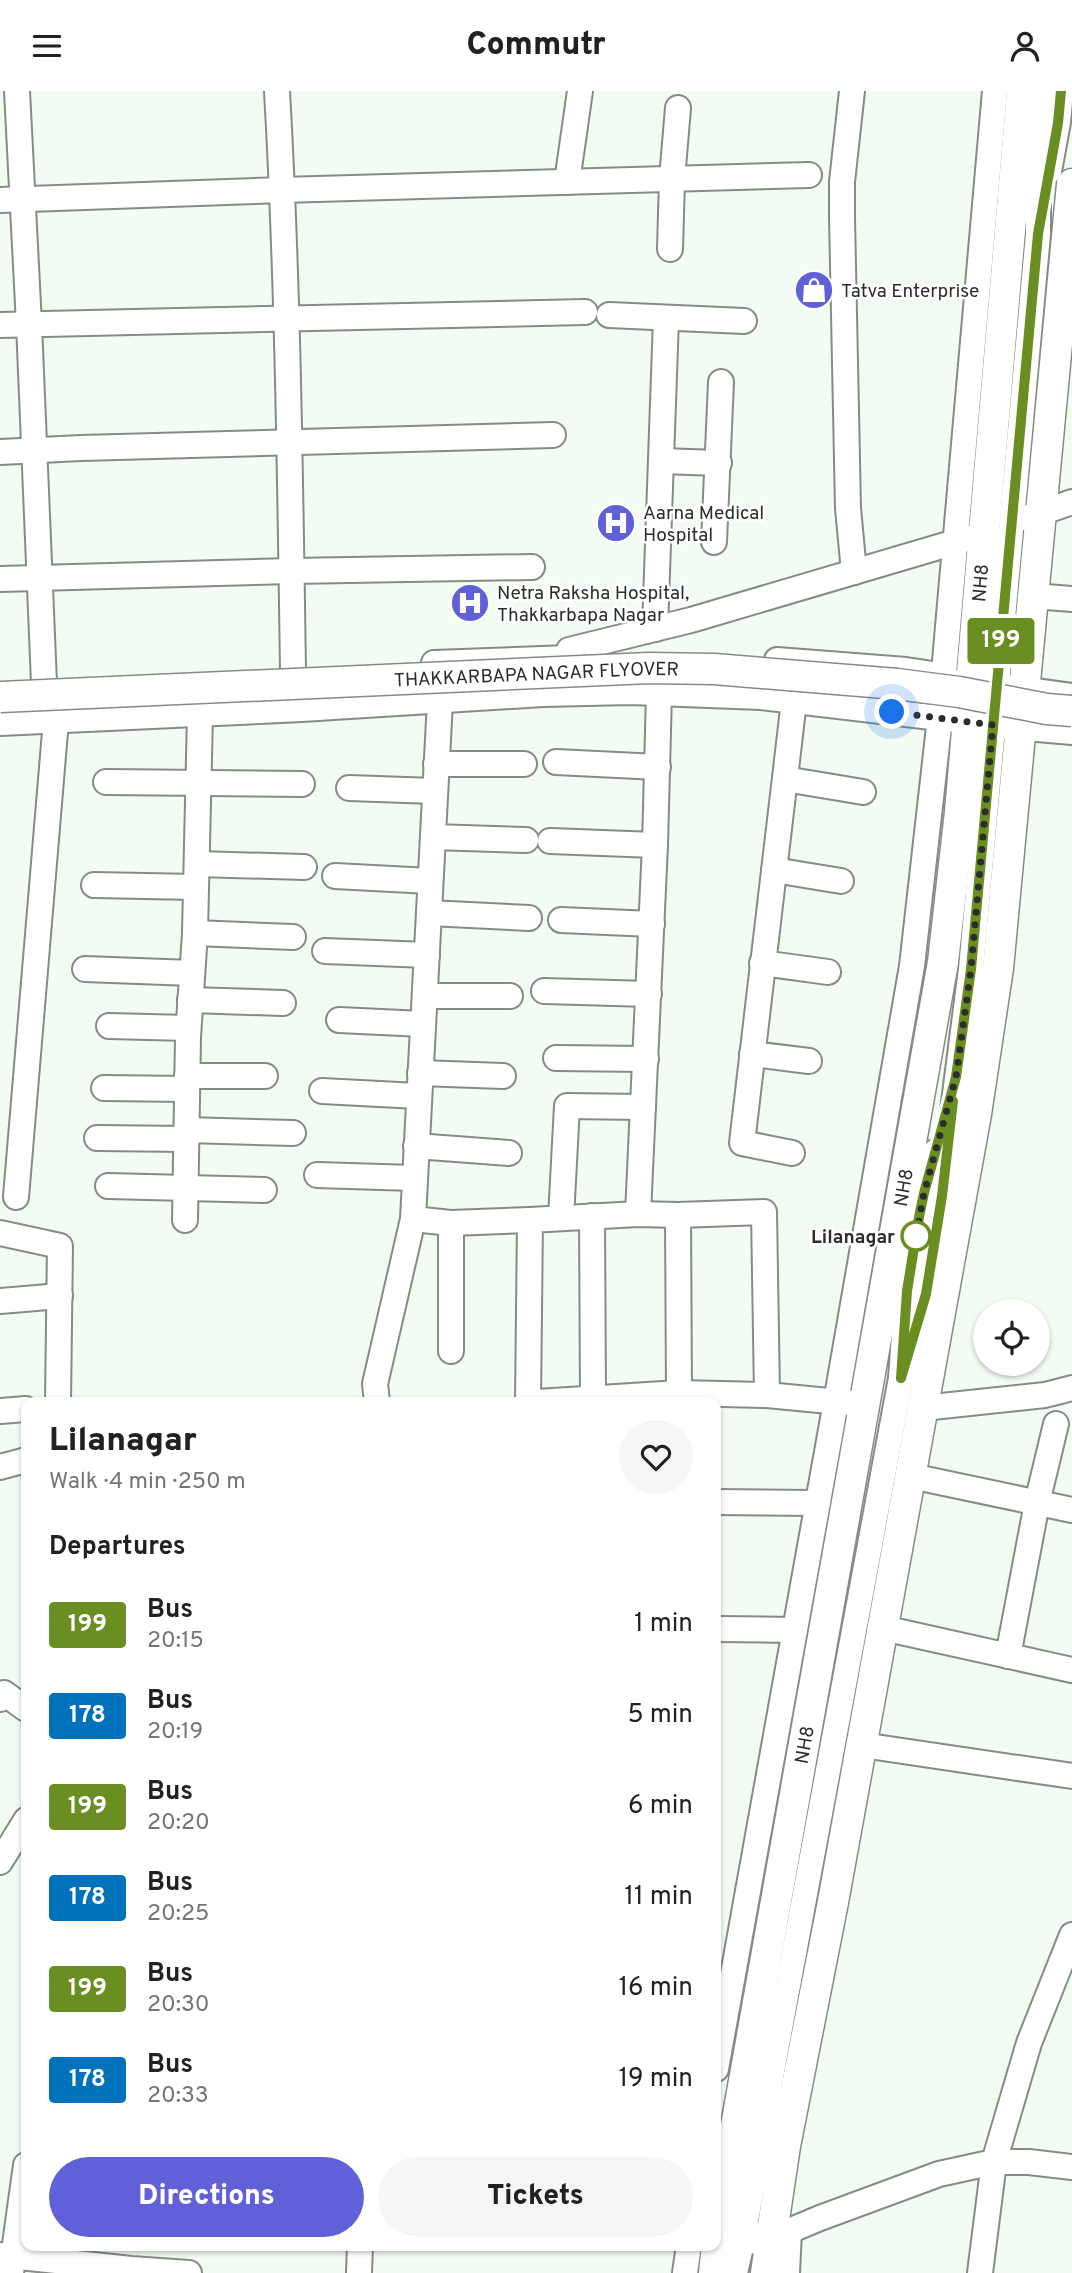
<!DOCTYPE html>
<html lang="en">
<head>
<meta charset="utf-8">
<style>
  body { margin:0; font-family:Overpass,sans-serif; background:#f6f6f6; color:#202124; height:100vh; display:flex; flex-direction:column; font-size:26px; white-space:nowrap }
  * { box-sizing:border-box; margin:0 }
  p { font-size:23px; color:#757577 }
  .icon { flex:none; width:38px; height:38px; fill:none; stroke:currentColor; stroke-width:2; stroke-linecap:round; stroke-linejoin:round }
  .map { position:relative; flex:1; overflow:hidden }
  .panel { position:absolute; left:21px; top:1306px; width:700px; height:854px; display:flex; flex-direction:column; background:#fff; border-radius:14px; box-shadow:0 2px 5px #0004 }
  .panel>* { flex:none }
  .badge { padding:0 14px; border-radius:5px; font-size:24px; line-height:46px }
  .fabs { position:absolute; left:973px; top:1208px; display:grid; gap:14px }
  .fabs a { display:grid; place-items:center; width:77px; height:77px; border-radius:50%; background:#fff; box-shadow:0 2px 5px #0004; font-size:35px }
  .you { position:absolute; width:35px; height:35px; margin:-18px; border:5px solid #fff; border-radius:50%; background:#1a73e8; box-shadow:0 0 0 10px #1a73e833 }
  .map>.badge { position:absolute; translate:-50% -50%; box-shadow:0 0 0 4px #fff }
  h2 { padding:0 28px; font-size:26px; line-height:63px }
  .round { display:grid; place-items:center; flex:none; width:74px; height:74px; border-radius:37px; background:#f6f6f6 }
  .overview { display:flex; align-items:center; justify-content:space-between; height:119px; padding:0 28px }
  h1 { font-size:33px; font-weight:800; line-height:52px }
  .primary-button { display:flex; gap:14px; margin-top:auto; padding:14px 28px }
  .primary-button a { flex:1; height:80px; border-radius:42px; background:#6060d8; color:#fff; font-size:28px; font-weight:800; line-height:80px; text-align:center }
  .primary-button a+a { background:#f6f6f6; color:#202124 }
  ul { padding:0; list-style:none }
  li { display:flex; align-items:center; gap:21px; height:91px; padding:0 28px }
  li div { flex:1 }
  li b { display:block; font-size:26px }
  li em { font-style:normal }
  li .badge { min-width:77px; font-weight:700; text-align:center }
  header { display:flex; justify-content:space-between; align-items:center; height:91px; padding:0 28px; background:#fff; font-size:32px; font-weight:800 }
  .map>svg:first-child { display:block }
  .lines { fill:none; stroke-linecap:round; stroke-linejoin:round }
  .minor-casing { stroke:#848c84; stroke-width:28 }
  .major-casing { stroke:#848c84; stroke-width:33 }
  .minor { stroke:#fff; stroke-width:24 }
  .major { stroke:#fff; stroke-width:30 }
  .major-bridge-casing { stroke:#848c84; stroke-width:33; stroke-linecap:butt }
  .major-bridge { stroke:#fff; stroke-width:30 }
  .line-casing { stroke:#fff; stroke-width:16 }
  .line { stroke:#6b8e23; stroke-width:10 }
  .walk { stroke:#2a2d2a; stroke-width:7; stroke-dasharray:0 12.6 }
  .stop-dot { fill:#fff; stroke:#6b8e23; stroke-width:3.5 }
  .labels { text-anchor:middle; stroke-width:5; stroke-linejoin:round; paint-order:stroke }
  .poi-label { font-size:19px; fill:#2a2d2a; stroke:#fff; text-anchor:start }
  .street-label { font-size:19px; fill:#2a2d2a; stroke:#fff }
  .stop-label { font-size:19px; font-weight:bold; fill:#2a2d2a; stroke:#fff; text-anchor:end }
</style>
</head>
<body>
<header><svg class="icon" aria-label="menu" viewBox="0 0 24 24"><path d="M4 6h16M4 12h16M4 18h16"/></svg>Commutr<svg class="icon" aria-label="person" viewBox="0 0 24 24"><circle cx="12" cy="8" r="4"/><path d="M4 21q1-7 8-7t8 7"/></svg></header>
<div class="map">
<svg width="1072" height="2182" viewBox="0 0 1072 2182">
  <rect width="100%" height="100%" fill="#f3fcf3"/>
  <g class="lines">
    <g class="minor-casing">
      <g id="minor">
        <polyline points="17,0 29,233 44,592"/>
        <path d="M277,0C288,193 290,386 293,579"/>
        <polyline points="852,0 842,91 842,126 848,417 854,481"/>
        <polyline points="1049,80 1058,31 1061,0"/>
        <polyline points="567,91 580,0"/>
        <polyline points="0,109 282,99 809,84"/>
        <polyline points="670,158 672,88 678,17"/>
        <polyline points="609,224 744,230"/>
        <polyline points="0,234 585,221"/>
        <polyline points="0,361 81,357 553,344"/>
        <polyline points="661,370 719,372"/>
        <polyline points="1026,427 1072,411"/>
        <polyline points="714,451 721,291"/>
        <polyline points="0,488 291,480 532,476"/>
        <polyline points="1034,505 1072,508"/>
        <polyline points="655,538 666,227"/>
        <polyline points="569,559 691,529 969,447"/>
        <polyline points="777,569 906,579 946,585"/>
        <polyline points="434,572 594,566"/>
        <polyline points="1006,596 1072,605"/>
        <polyline points="0,632 302,618 543,603 630,601 761,606 957,629"/>
        <polyline points="1003,635 1072,641"/>
        <polyline points="556,671 658,676"/>
        <polyline points="436,673 524,673"/>
        <polyline points="785,688 863,701"/>
        <polyline points="106,691 302,693"/>
        <polyline points="349,697 434,700"/>
        <polyline points="433,746 526,749"/>
        <polyline points="550,750 655,754"/>
        <polyline points="197,773 304,776"/>
        <polyline points="774,779 841,790"/>
        <polyline points="335,785 430,790"/>
        <polyline points="94,794 196,796"/>
        <polyline points="429,822 529,827"/>
        <polyline points="561,829 652,833"/>
        <polyline points="195,842 293,846"/>
        <polyline points="325,860 427,864"/>
        <polyline points="762,872 828,881"/>
        <polyline points="85,878 192,882"/>
        <polyline points="544,900 649,903"/>
        <polyline points="426,905 510,905"/>
        <polyline points="190,909 283,912"/>
        <polyline points="339,929 423,933"/>
        <polyline points="109,935 188,937"/>
        <polyline points="752,963 809,970"/>
        <polyline points="556,967 646,968"/>
        <polyline points="420,982 503,985"/>
        <polyline points="187,985 265,985"/>
        <polyline points="104,997 187,998"/>
        <polyline points="322,1000 418,1005"/>
        <polyline points="187,1039 293,1042"/>
        <polyline points="97,1047 187,1048"/>
        <polyline points="416,1055 509,1062"/>
        <polyline points="792,1062 742,1052 794,610"/>
        <polyline points="317,1084 414,1087"/>
        <polyline points="108,1095 264,1099"/>
        <polyline points="16,1106 56,629"/>
        <polyline points="638,1123 655,754 659,602"/>
        <polyline points="678,1124 679,1302"/>
        <polyline points="592,1125 593,1308"/>
        <polyline points="561,1127 567,1015 643,1016"/>
        <polyline points="413,1128 451,1132 530,1129"/>
        <polyline points="185,1129 188,946 195,842 200,623"/>
        <polyline points="0,1142 60,1155 58,1311"/>
        <polyline points="0,1210 60,1205"/>
        <polyline points="451,1260 451,1132"/>
        <polyline points="901,1287 926,1203 942,1105 971,878 1038,143 1038,31 1041,0"/>
        <polyline points="377,1311 375,1293 413,1128 440,610"/>
        <polyline points="528,1311 530,1129 638,1123 678,1124 764,1121 767,1304"/>
        <polyline points="537,1311 679,1302 767,1304 850,1312"/>
        <polyline points="923,1317 1045,1304 1072,1297"/>
        <polyline points="0,1320 26,1318"/>
        <polyline points="0,1376 26,1369"/>
        <polyline points="911,1385 1072,1419"/>
        <polyline points="716,1411 818,1412"/>
        <polyline points="883,1537 1072,1579"/>
        <polyline points="716,1538 795,1539"/>
        <polyline points="1008,1565 1037,1412 1056,1333"/>
        <polyline points="0,1608 4,1602 26,1618"/>
        <polyline points="862,1654 1072,1685"/>
        <polyline points="0,1771 26,1729"/>
        <polyline points="716,1978 836,1311 912,875 940,627 995,0"/>
        <polyline points="770,2148 820,2127 939,2083 994,2071 1029,2071 1072,2076"/>
        <polyline points="0,2164 131,2178 189,2182"/>
        <polyline points="11,2182 26,2074"/>
        <polyline points="359,2182 360,2154"/>
        <polyline points="685,2182 689,2154"/>
        <polyline points="735,2182 743,2147 773,1975 901,1287 907,1200 924,1102 935,1061"/>
        <polyline points="787,2182 789,2140"/>
        <polyline points="980,2182 994,2071 1029,1952 1072,1844"/>
      </g>
    </g>
    <g class="major-casing">
      <g id="major">
        <polyline points="718,2146 770,2148"/>
        <path id="s1" d="M714,2182L720,2125L943,871L960,721L1022,0"/>
        <polyline points="766,2182 785,2055 833,1811 976,1023 998,877 1072,93"/>
      </g>
    </g>
    <use href="#minor" class="minor"/>
    <use href="#major" class="major"/>
    <g class="major-bridge-casing">
      <g id="major-bridge">
        <path id="s2" d="M0,606L649,577L714,578L897,593L959,601L1047,618L1072,620"/>
      </g>
    </g>
    <use href="#major-bridge" class="major-bridge"/>
  </g>
  <g class="lines">
    <g class="line-casing">
      <polyline id="line" points="953,1010 942,1105 926,1203 901,1287 907,1200 919,1126 924,1102 956,986 971,878 1038,143 1058,32 1061,0"/>
    </g>
    <use href="#line" class="line"/>
    <polyline class="walk" points="892,621 993,634 971,878 956,986 924,1102 915,1151 916,1145"/>
  </g>
  <defs>
    <g id="shop-disc" transform="scale(2.0125)"><circle r="9.5" fill="#6060d8" stroke="#fff"/><path d="M-5-2.5h2.3a2.7 3.5 0 0 1 5.4 0H5L5.5 6h-11ZM-1.5-2.5h3a1.5 2.3 0 0 0-3 0Z" fill="#fff"/></g>
    <g id="hospital-disc" transform="scale(2.0125)"><circle r="9.5" fill="#6060d8" stroke="#fff"/><path d="M-5-5h3v3.5h4V-5h3V5h-3V1.5h-4V5h-3Z" fill="#fff"/></g>
  </defs>
  <g fill-rule="evenodd">
    <use href="#shop-disc" x="814" y="199"/>
    <use href="#hospital-disc" x="616" y="432"/>
    <use href="#hospital-disc" x="470" y="512"/>
  </g>
  <circle class="stop-dot" cx="916" cy="1145" r="14"/>
  <g class="labels">
    <g class="poi-label">
      <text x="841" y="206">Tatva Enterprise</text>
      <text x="643" y="428">Aarna Medical<tspan x="643" dy="22">Hospital</tspan></text>
      <text x="497" y="508">Netra Raksha Hospital,<tspan x="497" dy="22">Thakkarbapa Nagar</tspan></text>
    </g>
    <g class="street-label">
      <text dy="7" stroke="none"><textPath href="#s1" startOffset="1712">NH8</textPath></text>
      <text dy="7" stroke="none"><textPath href="#s2" startOffset="537">THAKKARBAPA NAGAR FLYOVER</textPath></text>
      <text dy="7" stroke="none"><textPath href="#s1" startOffset="1102">NH8</textPath></text>
      <text dy="7" stroke="none"><textPath href="#s1" startOffset="536">NH8</textPath></text>
    </g>
    <g class="stop-label">
      <text x="895" y="1152">Lilanagar</text>
    </g>
  </g>
</svg>
<div class="fabs">
<a><svg class="icon" aria-label="locate" viewBox="0 0 24 24"><circle cx="12" cy="12" r="6"/><path d="M12 2v4M12 18v4M2 12h4M18 12h4"/></svg></a>
</div>
<div class="you" style="left:892px;top:621px"></div>
<b class="badge" style="left:1001px;top:550px;background:#6b8e23;color:#fff">199</b>
<section class="panel">
<div class="overview"><div><h1>Lilanagar</h1><p>Walk · 4 min · 250 m</p></div><a class="round"><svg class="icon" aria-label="heart" viewBox="0 0 24 24"><path d="M12 20l-8-8c-3-5 5-10 8-4 3-6 11-1 8 4z"/></svg></a></div>
<h2>Departures</h2>
<ul>
<li><span class="badge" style="background:#6b8e23;color:#fff">199</span><div><b>Bus</b><p>20:15</p></div><em>1 min</em></li>
<li><span class="badge" style="background:#0072bc;color:#fff">178</span><div><b>Bus</b><p>20:19</p></div><em>5 min</em></li>
<li><span class="badge" style="background:#6b8e23;color:#fff">199</span><div><b>Bus</b><p>20:20</p></div><em>6 min</em></li>
<li><span class="badge" style="background:#0072bc;color:#fff">178</span><div><b>Bus</b><p>20:25</p></div><em>11 min</em></li>
<li><span class="badge" style="background:#6b8e23;color:#fff">199</span><div><b>Bus</b><p>20:30</p></div><em>16 min</em></li>
<li><span class="badge" style="background:#0072bc;color:#fff">178</span><div><b>Bus</b><p>20:33</p></div><em>19 min</em></li>
</ul>
<div class="primary-button"><a>Directions</a><a>Tickets</a></div>
</section>
</div>
</body>
</html>
